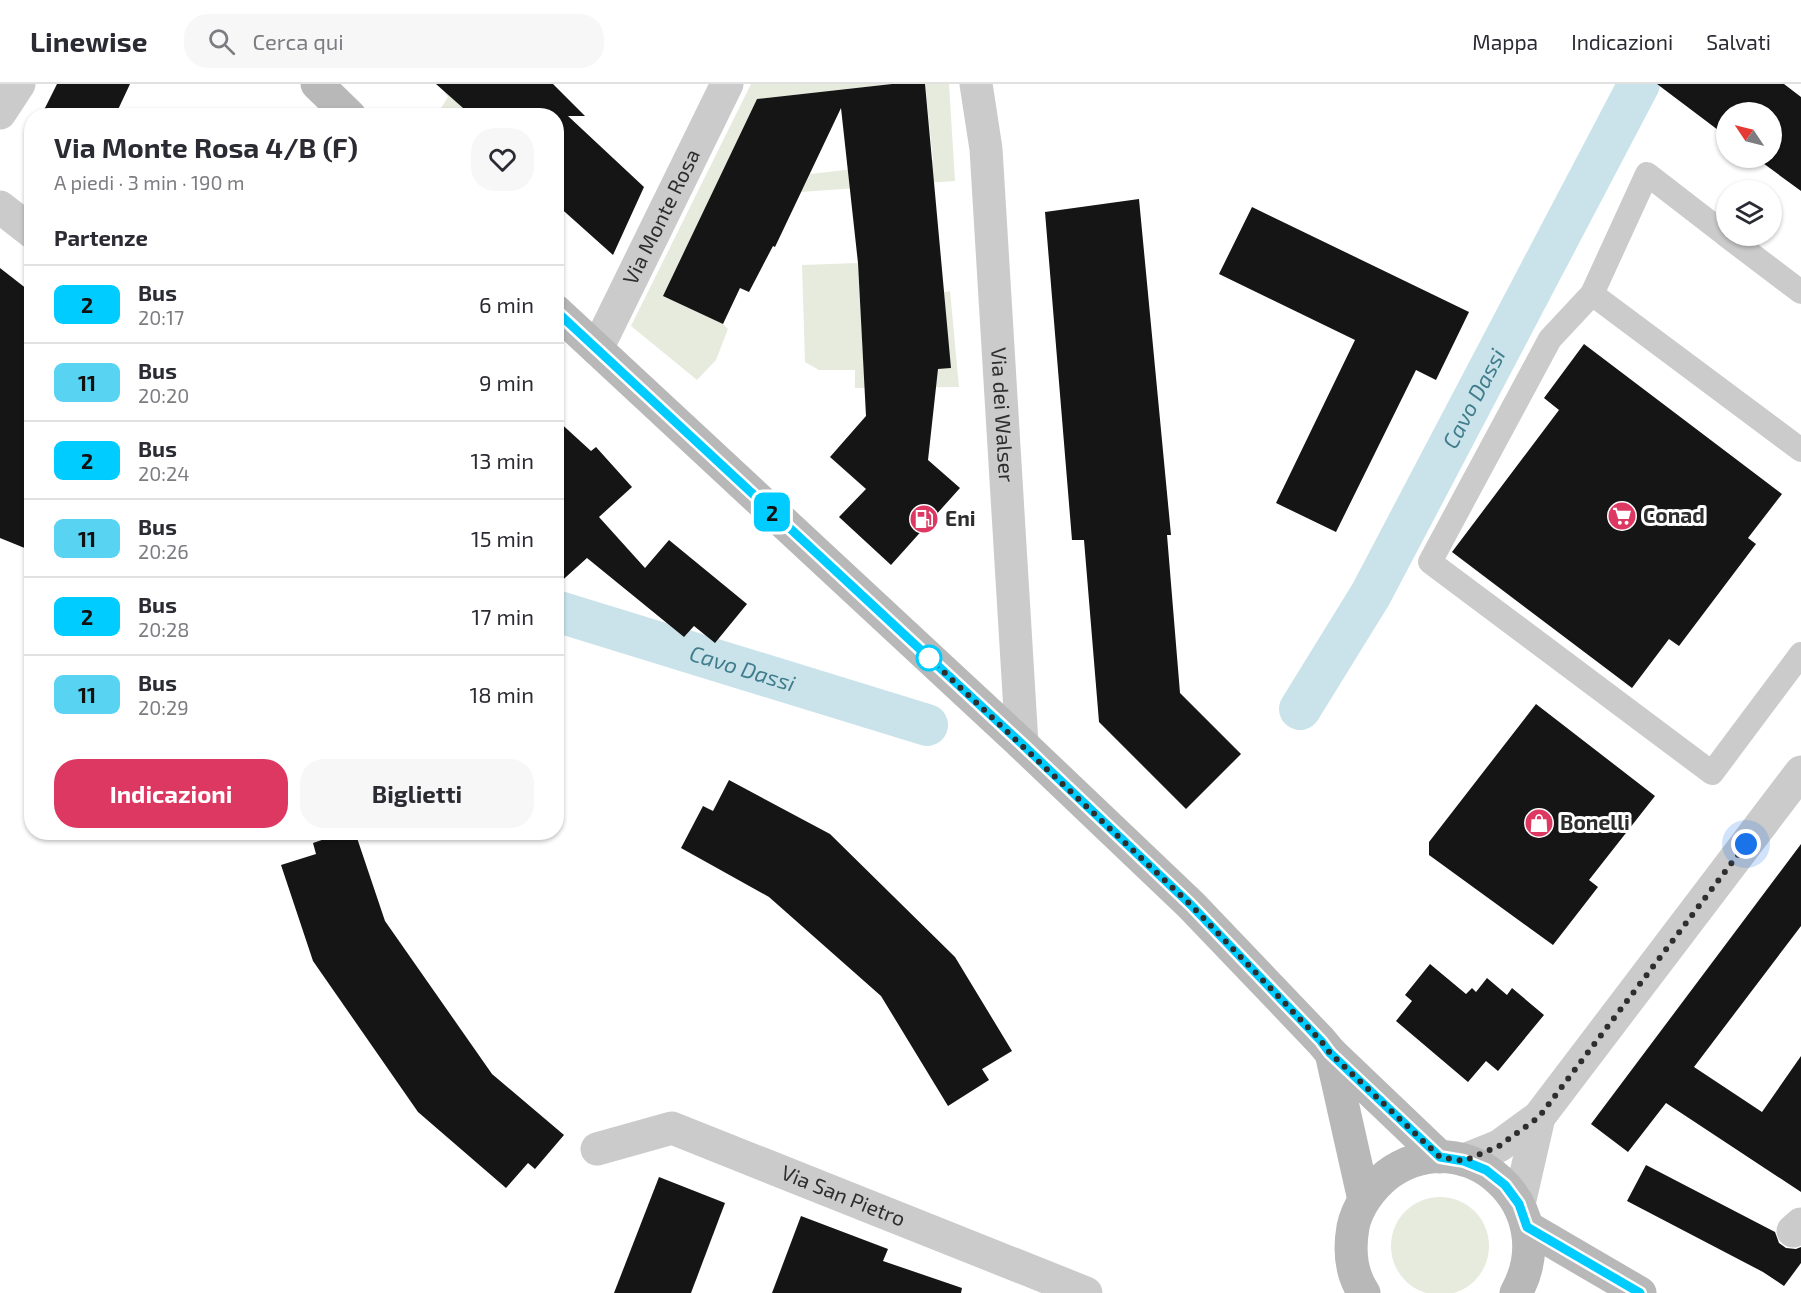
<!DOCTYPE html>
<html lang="it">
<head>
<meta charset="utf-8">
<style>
  body { margin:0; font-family:"Exo 2",sans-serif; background:#f7f7f7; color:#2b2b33; height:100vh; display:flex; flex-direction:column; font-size:22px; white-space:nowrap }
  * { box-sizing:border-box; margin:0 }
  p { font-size:20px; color:#7c7c81 }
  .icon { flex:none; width:33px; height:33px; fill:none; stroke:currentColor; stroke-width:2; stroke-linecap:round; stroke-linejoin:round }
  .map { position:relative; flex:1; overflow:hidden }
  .sheet { position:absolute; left:24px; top:24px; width:540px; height:732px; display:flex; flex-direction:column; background:#fff; border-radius:24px; box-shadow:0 2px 4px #0004 }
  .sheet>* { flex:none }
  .badge { padding:0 12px; border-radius:9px; font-size:21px; line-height:39px }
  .needle { width:39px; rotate:305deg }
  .fabs { position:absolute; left:1716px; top:18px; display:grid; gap:12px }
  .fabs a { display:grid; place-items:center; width:66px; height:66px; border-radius:50%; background:#fff; box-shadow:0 2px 4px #0004; font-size:30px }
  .you { position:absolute; width:30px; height:30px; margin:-15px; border:4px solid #fff; border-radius:50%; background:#1a73e8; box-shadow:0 0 0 9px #1a73e833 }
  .map>.badge { position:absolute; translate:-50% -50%; box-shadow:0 0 0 3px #fff }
  h2 { padding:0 30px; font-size:22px; line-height:54px }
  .round { display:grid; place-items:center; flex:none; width:63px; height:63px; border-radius:24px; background:#f7f7f7 }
  .headline { display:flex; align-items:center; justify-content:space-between; height:102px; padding:0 30px }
  h1 { font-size:28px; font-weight:700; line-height:45px }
  .cta { display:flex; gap:12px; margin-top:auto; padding:12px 30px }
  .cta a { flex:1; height:69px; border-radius:24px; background:#dd3862; color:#fff; font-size:24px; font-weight:700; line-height:69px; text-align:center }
  .cta a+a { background:#f7f7f7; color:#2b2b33 }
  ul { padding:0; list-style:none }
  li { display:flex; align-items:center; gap:18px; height:78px; padding:0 30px; border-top:2px solid #e1e1e2 }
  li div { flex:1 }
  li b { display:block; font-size:22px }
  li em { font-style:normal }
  li .badge { min-width:66px; font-weight:700; text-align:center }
  header { display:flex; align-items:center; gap:36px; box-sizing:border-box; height:84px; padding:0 30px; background:#fff; border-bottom:2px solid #e1e1e2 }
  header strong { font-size:28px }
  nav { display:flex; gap:33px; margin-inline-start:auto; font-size:21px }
  .search { width:420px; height:54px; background:#f7f7f7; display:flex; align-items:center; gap:15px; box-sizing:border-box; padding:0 21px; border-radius:24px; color:#7c7c81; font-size:22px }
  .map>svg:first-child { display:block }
  .green { fill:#e7ebdd }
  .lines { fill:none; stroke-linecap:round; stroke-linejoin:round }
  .canal { stroke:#cae3ea; stroke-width:42 }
  .building { fill:#151515 }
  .service { stroke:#cbcbcb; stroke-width:24 }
  .minor { stroke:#cbcbcb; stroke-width:33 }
  .secondary { stroke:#b8b8b8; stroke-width:33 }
  .line-casing { stroke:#fff; stroke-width:14 }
  .line { stroke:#0cf; stroke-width:9 }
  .walk { stroke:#2e2e2e; stroke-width:6; stroke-dasharray:0 10.8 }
  .stop-dot { fill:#fff; stroke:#0cf; stroke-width:3 }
  .labels { text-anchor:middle; stroke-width:6; stroke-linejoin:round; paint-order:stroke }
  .street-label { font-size:21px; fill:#2e2e2e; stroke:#fff }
  .poi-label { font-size:21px; font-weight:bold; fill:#2e2e2e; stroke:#fff; text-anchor:start }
  .water-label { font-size:22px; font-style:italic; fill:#407d8d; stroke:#fff }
</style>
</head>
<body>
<header>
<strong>Linewise</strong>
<div class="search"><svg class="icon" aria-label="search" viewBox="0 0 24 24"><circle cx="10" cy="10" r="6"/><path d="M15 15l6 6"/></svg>Cerca qui</div>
<nav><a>Mappa</a><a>Indicazioni</a><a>Salvati</a></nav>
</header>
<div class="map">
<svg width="1801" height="1209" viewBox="0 0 1801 1209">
  <rect width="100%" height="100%" fill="#fff"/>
  <g class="green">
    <polygon points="751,0 892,0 757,15 664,212 723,240 728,245 716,276 697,296 631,242"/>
    <polygon points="925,0 949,0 955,97 801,108 810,90 933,76"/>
    <polygon points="441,4 476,31 436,32 448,13"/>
    <polygon points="858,179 864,290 951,284 944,208 950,207 959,303 855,304 855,286 819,286 805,278 802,181"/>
    <circle cx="1440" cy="1162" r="49"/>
  </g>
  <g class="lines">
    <g class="canal">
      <path id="s1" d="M556,527L927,641"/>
      <path id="s2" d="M1300,625L1371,510L1639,0"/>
    </g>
  </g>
  <g class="building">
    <polygon points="57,0 130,0 115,32 41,32"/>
    <polygon points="436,0 553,0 585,32 568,32 644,103 613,171 556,120 556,32 472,32"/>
    <polygon points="892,0 925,0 951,284 938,285 928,376 960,404 891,481 839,433 866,405 830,373 866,332 858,179 841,24 775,163 773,162 749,208 740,204 723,240 663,212 757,15"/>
    <polygon points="1657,0 1784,0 1801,13 1801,107 1756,74 1772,74 1772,28 1726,28 1726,52"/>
    <polygon points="1139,115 1171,451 1167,451 1180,609 1241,670 1186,725 1099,638 1084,456 1072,456 1045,128"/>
    <polygon points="1252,123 1469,228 1436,296 1416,286 1336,448 1276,419 1355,256 1219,190"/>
    <polygon points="0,184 32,209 32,467 0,454"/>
    <polygon points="1584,260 1782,410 1748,454 1756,460 1679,562 1669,555 1632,604 1452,468 1559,326 1544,314"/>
    <polygon points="556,335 591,367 596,363 632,403 599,433 645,484 669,456 747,520 715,559 694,542 684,553 587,474 556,502"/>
    <polygon points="1536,620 1655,712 1589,796 1598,803 1553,861 1429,771 1429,758"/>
    <polygon points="729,696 830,750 955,873 1012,967 982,985 989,996 948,1022 881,912 769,813 681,764 703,722 713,727"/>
    <polygon points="345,748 355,748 385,837 492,990 564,1051 535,1085 528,1079 506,1104 418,1028 313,877 281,781 316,770 313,759"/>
    <polygon points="1801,760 1801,842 1694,983 1762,1028 1801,972 1801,1108 1666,1019 1628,1068 1591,1040"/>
    <polygon points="1430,880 1466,910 1472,904 1476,908 1487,894 1507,911 1512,904 1544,931 1498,987 1486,977 1468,998 1396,937 1412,917 1405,911"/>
    <polygon points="1646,1081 1775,1148 1779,1159 1786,1164 1796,1165 1801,1163 1801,1179 1784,1202 1763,1188 1627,1117"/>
    <polygon points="659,1093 725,1119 691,1209 614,1209"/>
    <polygon points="801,1132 888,1165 883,1177 962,1204 961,1209 772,1209"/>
  </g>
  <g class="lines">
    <g class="service">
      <polyline points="1726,151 1647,90 1592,210 1550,255 1430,478 1712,689 1801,570"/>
      <polyline points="1727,152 1801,208"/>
      <polyline points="1592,210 1801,366"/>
    </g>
    <g class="minor">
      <path id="s3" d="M976,0L986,65L1022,660"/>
      <polyline points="0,29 19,0"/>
      <polyline points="0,123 32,148"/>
      <path id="s4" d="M597,265L727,0"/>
      <path id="s5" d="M597,1065L672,1044L1086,1209"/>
      <polyline points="1464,1076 1499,1062 1539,1033 1801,688"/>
      <polyline points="1519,1120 1539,1033"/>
      <polyline points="1793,1147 1801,1140"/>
    </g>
    <g class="secondary">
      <polyline points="317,0 350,32"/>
      <polyline points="556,227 1022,660 1191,821 1321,957 1331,969 1440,1073"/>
      <polyline points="1331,969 1364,1116"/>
      <polyline points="1527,1143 1640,1209"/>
      <path d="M1364,1209C1351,1190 1349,1166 1353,1143C1357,1123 1371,1104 1387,1091C1466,1033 1564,1123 1516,1209"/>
    </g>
  </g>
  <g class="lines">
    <g class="line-casing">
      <polyline id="line" points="556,227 1022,660 1191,821 1321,957 1330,969 1440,1073 1464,1077 1486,1086 1505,1101 1519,1120 1527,1143 1640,1209"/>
    </g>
    <use href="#line" class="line"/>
    <polyline class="walk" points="929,574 1191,821 1321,957 1330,969 1440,1073 1464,1077 1499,1062 1539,1033 1746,760"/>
  </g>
  <defs>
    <g id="supermarket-disc" transform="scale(1.5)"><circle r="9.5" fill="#dd3862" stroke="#fff"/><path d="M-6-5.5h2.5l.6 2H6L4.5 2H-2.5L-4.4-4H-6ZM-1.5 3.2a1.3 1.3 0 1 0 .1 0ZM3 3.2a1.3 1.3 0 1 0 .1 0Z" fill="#fff"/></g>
    <g id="fuel-disc" transform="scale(1.5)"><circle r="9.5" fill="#dd3862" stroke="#fff"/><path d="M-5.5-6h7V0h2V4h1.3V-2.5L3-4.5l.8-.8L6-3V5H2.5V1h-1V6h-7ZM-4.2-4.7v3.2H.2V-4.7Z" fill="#fff"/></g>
    <g id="shop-disc" transform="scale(1.5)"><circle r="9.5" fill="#dd3862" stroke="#fff"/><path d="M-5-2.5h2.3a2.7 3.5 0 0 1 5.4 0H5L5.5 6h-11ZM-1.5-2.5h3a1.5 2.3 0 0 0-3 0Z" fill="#fff"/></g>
  </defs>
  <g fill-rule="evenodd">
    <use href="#supermarket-disc" x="1622" y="432"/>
    <use href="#fuel-disc" x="924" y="435"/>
    <use href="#shop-disc" x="1539" y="739"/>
  </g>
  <circle class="stop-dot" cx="929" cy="574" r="12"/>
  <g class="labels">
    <g class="street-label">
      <text dy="7" stroke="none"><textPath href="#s4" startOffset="147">Via Monte Rosa</textPath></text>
      <text dy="7" stroke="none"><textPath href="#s3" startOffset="332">Via dei Walser</textPath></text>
      <text dy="7" stroke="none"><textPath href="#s5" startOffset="262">Via San Pietro</textPath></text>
    </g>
    <g class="poi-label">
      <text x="1643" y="439">Conad</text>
      <text x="945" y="442">Eni</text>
      <text x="1560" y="746">Bonelli</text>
    </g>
    <g class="water-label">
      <text dy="8" stroke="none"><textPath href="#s2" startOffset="356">Cavo Dassi</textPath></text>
      <text dy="8" stroke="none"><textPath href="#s1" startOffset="195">Cavo Dassi</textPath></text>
    </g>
  </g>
</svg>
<div class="fabs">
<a><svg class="needle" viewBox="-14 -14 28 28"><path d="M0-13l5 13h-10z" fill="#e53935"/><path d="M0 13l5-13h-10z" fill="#7c7c81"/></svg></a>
<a><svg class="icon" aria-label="layers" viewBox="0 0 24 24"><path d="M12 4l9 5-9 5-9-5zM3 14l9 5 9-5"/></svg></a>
</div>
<div class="you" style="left:1746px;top:760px"></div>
<b class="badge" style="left:772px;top:428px;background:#0cf;color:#111">2</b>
<section class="sheet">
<div class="headline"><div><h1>Via Monte Rosa 4/B (F)</h1><p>A piedi · 3 min · 190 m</p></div><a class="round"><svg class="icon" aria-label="heart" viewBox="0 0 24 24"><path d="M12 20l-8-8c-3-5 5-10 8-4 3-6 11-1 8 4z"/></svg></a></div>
<h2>Partenze</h2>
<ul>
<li><span class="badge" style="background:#0cf;color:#111">2</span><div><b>Bus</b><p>20:17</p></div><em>6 min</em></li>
<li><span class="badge" style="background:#58d3f2;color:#111">11</span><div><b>Bus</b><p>20:20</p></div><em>9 min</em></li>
<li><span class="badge" style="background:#0cf;color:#111">2</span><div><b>Bus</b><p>20:24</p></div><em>13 min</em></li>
<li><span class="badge" style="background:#58d3f2;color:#111">11</span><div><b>Bus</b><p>20:26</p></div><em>15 min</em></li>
<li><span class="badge" style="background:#0cf;color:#111">2</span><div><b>Bus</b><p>20:28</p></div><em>17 min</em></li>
<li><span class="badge" style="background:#58d3f2;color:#111">11</span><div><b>Bus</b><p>20:29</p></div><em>18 min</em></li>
</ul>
<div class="cta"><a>Indicazioni</a><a>Biglietti</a></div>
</section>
</div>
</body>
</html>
